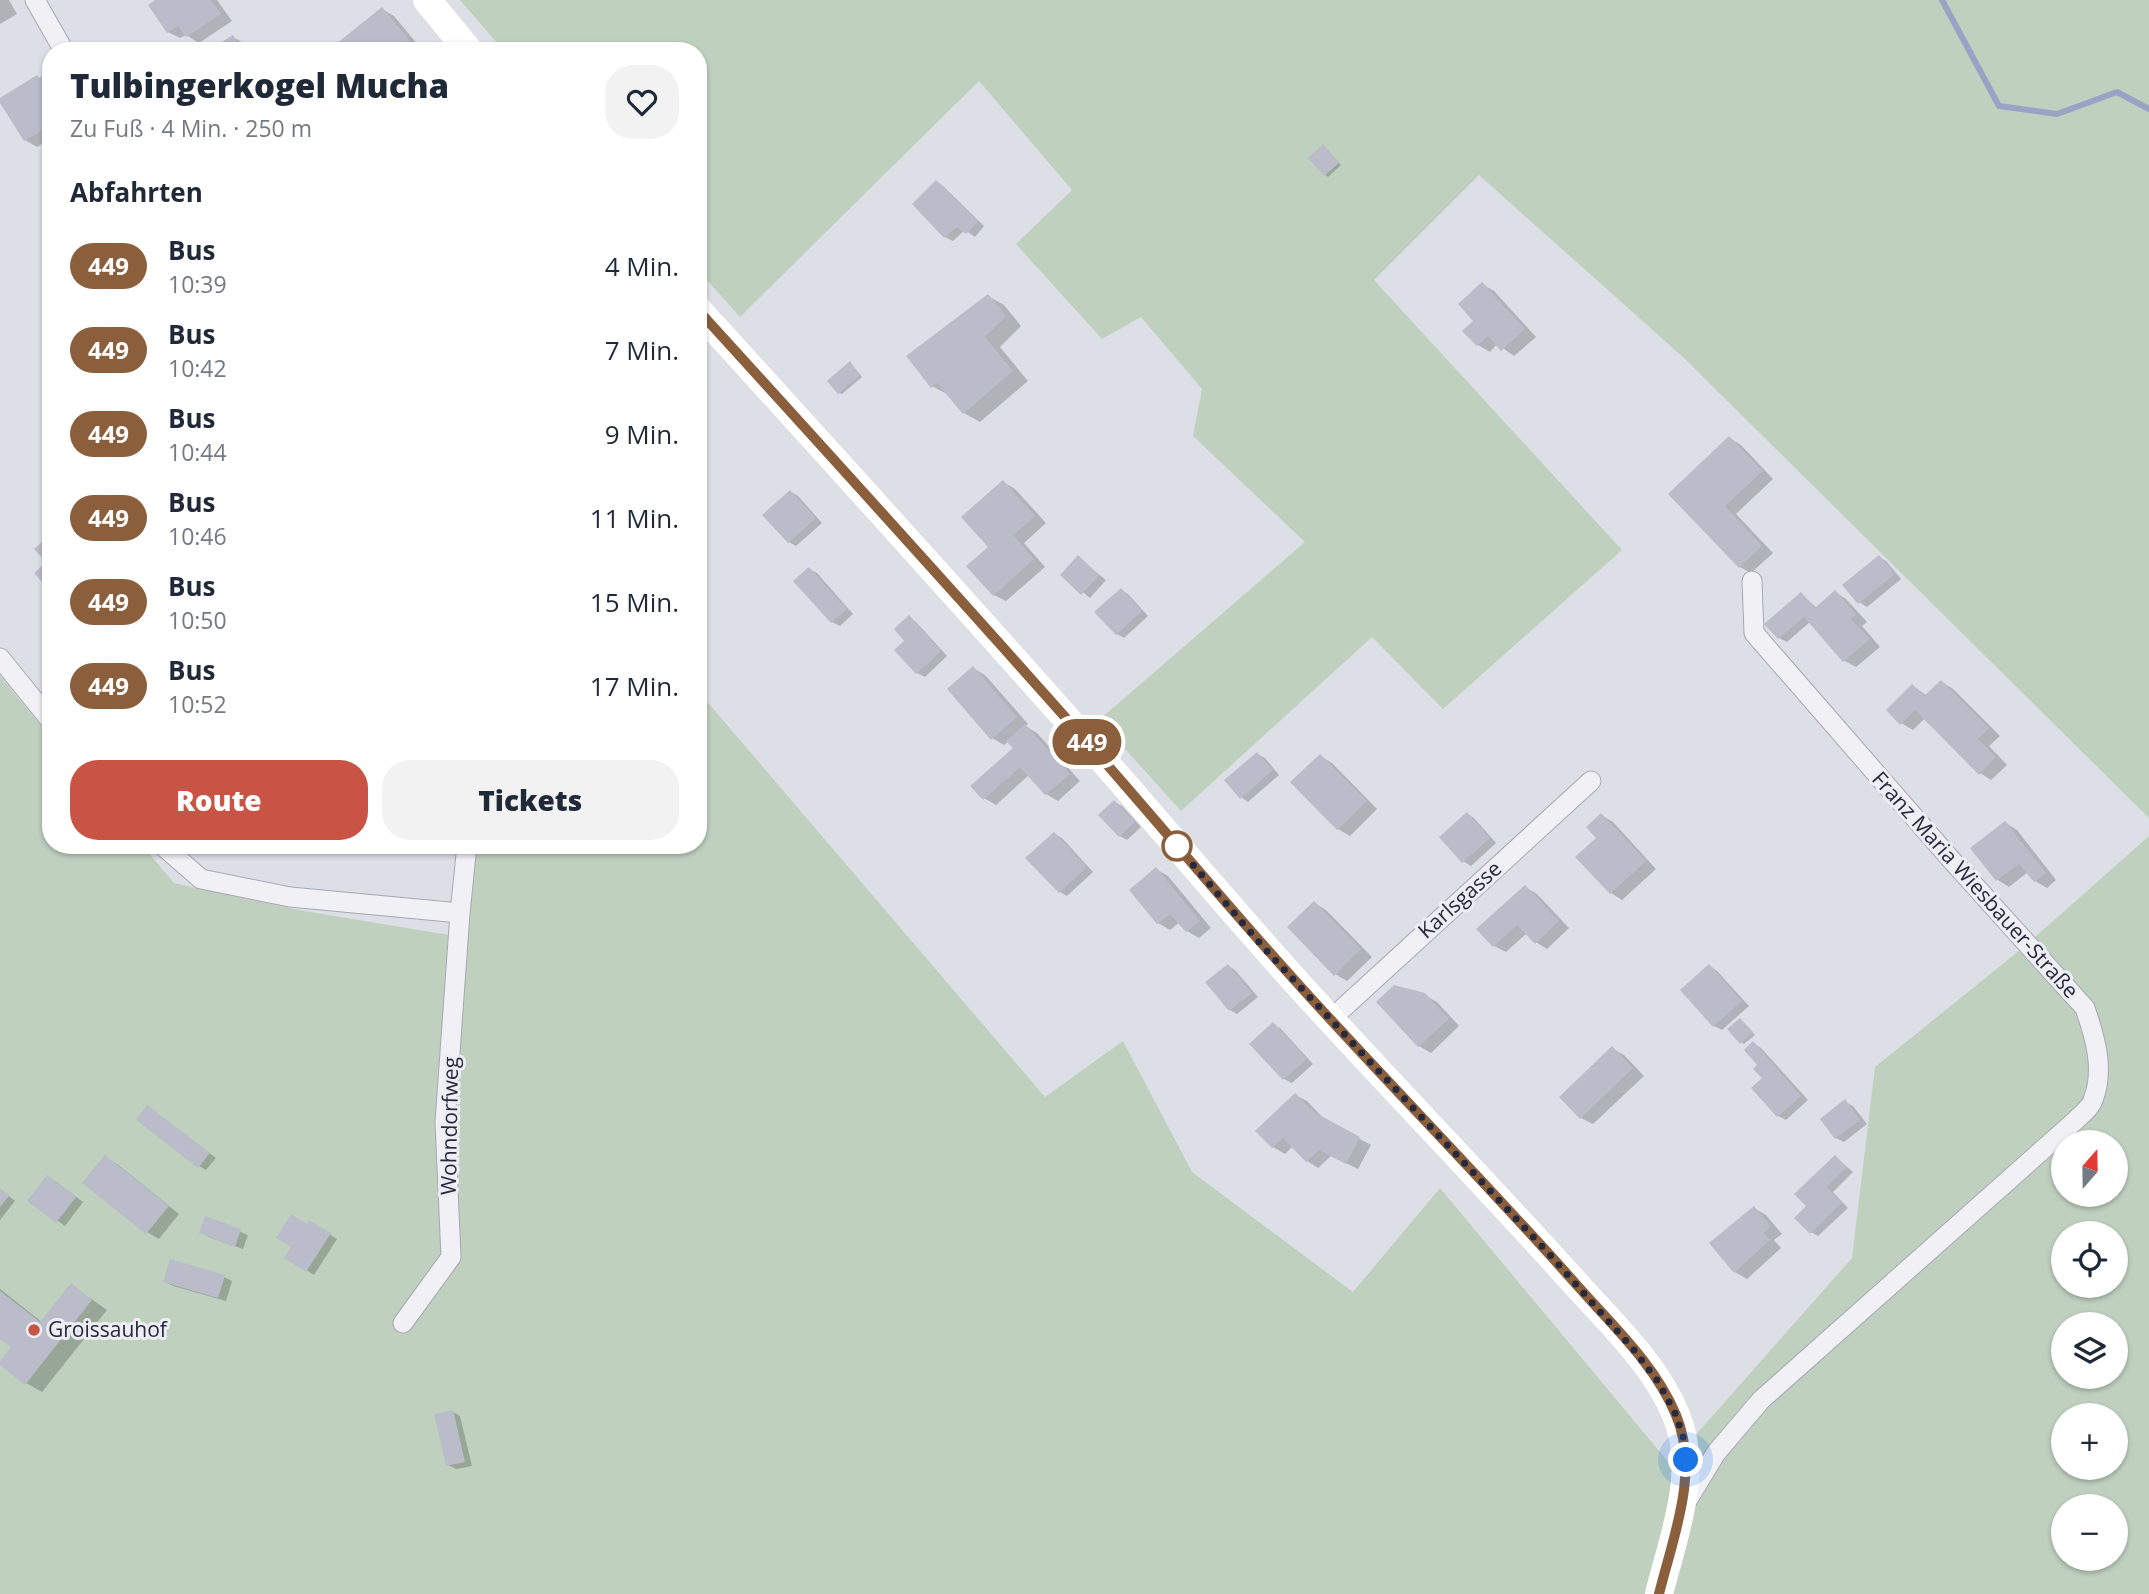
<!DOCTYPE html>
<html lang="de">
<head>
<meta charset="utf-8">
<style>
  body { margin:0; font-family:"Open Sans",sans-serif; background:#f2f2f3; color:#1f2937; height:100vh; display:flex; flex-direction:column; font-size:26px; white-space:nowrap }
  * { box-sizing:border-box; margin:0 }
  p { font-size:23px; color:#747a83 }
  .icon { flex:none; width:38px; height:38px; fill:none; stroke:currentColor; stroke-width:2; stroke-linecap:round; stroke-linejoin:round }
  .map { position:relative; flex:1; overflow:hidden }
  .panel { position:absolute; left:42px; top:42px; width:665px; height:812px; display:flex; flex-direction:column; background:#fff; border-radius:28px; box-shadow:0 2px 5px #0004 }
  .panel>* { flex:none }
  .badge { padding:0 14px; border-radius:23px; font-size:24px; line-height:46px }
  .needle { width:46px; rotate:20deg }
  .controls { position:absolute; left:2051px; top:1130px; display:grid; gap:14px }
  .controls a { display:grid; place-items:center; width:77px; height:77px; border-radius:50%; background:#fff; box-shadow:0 2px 5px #0004; font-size:35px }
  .you { position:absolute; width:35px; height:35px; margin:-18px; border:5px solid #fff; border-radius:50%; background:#1a73e8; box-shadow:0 0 0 10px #1a73e833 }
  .map>.badge { position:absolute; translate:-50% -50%; box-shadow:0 0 0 4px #fff }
  h2 { padding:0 28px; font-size:26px; line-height:63px }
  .round { display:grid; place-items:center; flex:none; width:74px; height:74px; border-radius:28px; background:#f2f2f3 }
  .head { display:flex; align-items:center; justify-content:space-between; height:119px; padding:0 28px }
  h1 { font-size:33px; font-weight:800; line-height:52px }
  .primary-button { display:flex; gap:14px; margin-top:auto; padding:14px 28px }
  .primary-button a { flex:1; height:80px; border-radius:28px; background:#c95445; color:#fff; font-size:28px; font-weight:800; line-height:80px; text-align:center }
  .primary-button a+a { background:#f2f2f3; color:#1f2937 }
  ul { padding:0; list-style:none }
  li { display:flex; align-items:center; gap:21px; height:84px; padding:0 28px }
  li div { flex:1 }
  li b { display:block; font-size:26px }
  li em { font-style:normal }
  li .badge { min-width:77px; font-weight:700; text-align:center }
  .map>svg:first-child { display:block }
  .green { fill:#bfd0bf; fill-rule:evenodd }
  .shadow { fill:#0003 }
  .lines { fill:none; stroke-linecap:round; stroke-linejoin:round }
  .stream { stroke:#99a3c6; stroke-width:6 }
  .building { fill:#bbbcc9 }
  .street-casing { stroke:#a6a8b4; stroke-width:21 }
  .street { stroke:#f0f0f5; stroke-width:19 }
  .secondary { stroke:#fff; stroke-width:28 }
  .line-casing { stroke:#fff; stroke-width:16 }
  .line { stroke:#8b5e3c; stroke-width:10 }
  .walk { stroke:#27293d; stroke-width:7; stroke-dasharray:0 12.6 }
  .stop-dot { fill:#fff; stroke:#8b5e3c; stroke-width:3.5 }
  .poi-dot { fill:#c95445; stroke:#edeef4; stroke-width:2.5 }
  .labels { text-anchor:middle; stroke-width:6; stroke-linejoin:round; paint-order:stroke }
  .street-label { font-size:21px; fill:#27293d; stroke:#edeef4 }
  .poi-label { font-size:21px; fill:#27293d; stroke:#edeef4; text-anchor:start }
</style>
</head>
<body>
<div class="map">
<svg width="2149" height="1594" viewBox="0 0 2149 1594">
  <rect width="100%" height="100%" fill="#dddfe7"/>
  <g class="green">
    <polygon points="460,0 2149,0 2149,818 1684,358 1479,175 1374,280 1622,550 1443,709 1372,637 1181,811 1099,720 1305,542 1193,436 1202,389 1141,317 1102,339 1016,244 1072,190 979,81 740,317 698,270 698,51 504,51"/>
    <path d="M0,676L51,738V845H142L174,883L304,911L461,937L473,845H698V691L1045,1097L1123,1041L1192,1172L1353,1292L1440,1188L1670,1464L1852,1258L1875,1067L2025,946L2149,836V1594H0ZM2063,1143H2116V1195H2063ZM2063,1234H2116V1286H2063ZM2063,1325H2116V1377H2063ZM2063,1416H2116V1468H2063ZM2063,1507H2116V1559H2063Z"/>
  </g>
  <g class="shadow">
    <polygon points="0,0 9,0 17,14 0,24"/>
    <polygon points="159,0 217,0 232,21 199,43 186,35 180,38 168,32"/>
    <polygon points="382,9 394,16 423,51 336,51"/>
    <polygon points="233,37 245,44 250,51 211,51"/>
    <polygon points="51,72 51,138 37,147 25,140 37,77 40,79"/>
    <polygon points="1326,148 1341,165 1328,177 1310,158"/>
    <polygon points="937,182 944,187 984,226 975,237 965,230 953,241 945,237"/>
    <polygon points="1482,284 1494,291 1536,337 1514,356 1497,344 1490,352 1478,345 1476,321"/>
    <polygon points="988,296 1004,305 1021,326 1000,347 1028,381 980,422 964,413 949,395 932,386"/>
    <polygon points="850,363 862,377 842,394 839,393"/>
    <polygon points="1729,438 1741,445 1773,479 1736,514 1773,553 1751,573 1740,567 1671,494"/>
    <polygon points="1003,482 1015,489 1046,523 1024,543 1045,567 1006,601 994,595 991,547"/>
    <polygon points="791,492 798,496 822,523 796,546 789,542"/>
    <polygon points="1879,557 1886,561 1901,579 1867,607 1859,602"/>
    <polygon points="1078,558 1106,580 1090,598 1062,575"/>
    <polygon points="809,569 817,573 853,614 840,626 832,622"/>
    <polygon points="1121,590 1128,594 1148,616 1124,638 1117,634"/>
    <polygon points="1835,592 1846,599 1867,622 1862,626 1880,647 1856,667 1845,661 1810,622 1787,642 1779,638 1801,594 1817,608"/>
    <polygon points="909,617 916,622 947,656 925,677 917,673 907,641"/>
    <polygon points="973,668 985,675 1028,724 1025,726 1037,733 1080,781 1058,801 1046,794 1029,775 996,805 984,798 1016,748 1009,741 1004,745 992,738"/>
    <polygon points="1942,682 1953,689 2000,736 1989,746 2007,765 1991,780 1980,773 1925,718 1913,730 1901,723 1913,686 1927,696"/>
    <polygon points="1257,754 1265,758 1279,775 1248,802 1241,797"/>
    <polygon points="1320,756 1332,763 1377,809 1350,836 1338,829"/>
    <polygon points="1114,802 1122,806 1141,827 1127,840 1120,836"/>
    <polygon points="1467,814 1474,818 1496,843 1471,866 1463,861"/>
    <polygon points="1601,815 1613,822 1656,869 1622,900 1611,893 1599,838"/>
    <polygon points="2006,823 2017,830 2056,880 2047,888 2035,881 2028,872 2009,887 1998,880 1973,848"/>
    <polygon points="1054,834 1062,838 1093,872 1067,896 1060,892"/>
    <polygon points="282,845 295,845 291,850"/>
    <polygon points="1156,869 1168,876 1211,928 1199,938 1187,931 1180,922 1170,930 1158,923 1131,890"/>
    <polygon points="1525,887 1537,894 1569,928 1547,949 1536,942 1527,933 1506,952 1494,946"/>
    <polygon points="1314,903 1326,910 1372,957 1347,981 1335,974"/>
    <polygon points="1228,966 1235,970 1258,997 1237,1014 1230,1010"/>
    <polygon points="1710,966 1717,971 1749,1006 1722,1030 1714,1026"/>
    <polygon points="1424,995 1437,1002 1459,1026 1431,1053 1419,1046"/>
    <polygon points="1743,1022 1755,1035 1744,1044 1741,1042"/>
    <polygon points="1273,1024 1281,1029 1313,1064 1292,1083 1284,1079 1252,1044"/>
    <polygon points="1753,1043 1761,1048 1808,1100 1786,1120 1778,1116"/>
    <polygon points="1612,1049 1624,1055 1644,1076 1593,1124 1581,1118"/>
    <polygon points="1295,1095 1307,1101 1325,1120 1371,1145 1358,1169 1331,1156 1318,1168 1307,1161 1293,1146 1285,1154 1273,1147 1258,1131"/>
    <polygon points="1845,1102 1853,1106 1867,1124 1844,1142 1836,1138"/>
    <polygon points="155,1112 216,1158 206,1170 199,1166"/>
    <polygon points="105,1157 117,1164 179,1214 159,1239 147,1232"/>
    <polygon points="1835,1157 1853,1172 1833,1192 1848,1208 1818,1236 1811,1232 1809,1206"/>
    <polygon points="55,1181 83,1202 65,1226 30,1201"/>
    <polygon points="0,1189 15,1201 0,1220"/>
    <polygon points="1754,1208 1766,1215 1782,1234 1774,1240 1781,1248 1747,1279 1735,1272 1711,1243"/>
    <polygon points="206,1218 248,1235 243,1249 208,1237"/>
    <polygon points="310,1222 337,1239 314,1275 286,1257"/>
    <polygon points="224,1277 232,1281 226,1301 173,1286 165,1282"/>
    <polygon points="71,1285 107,1310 42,1392 26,1383 13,1347 0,1337 0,1289 42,1322"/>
    <polygon points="453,1412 460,1416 472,1466 456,1469 448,1465"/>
  </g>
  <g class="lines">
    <polyline class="stream" points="1942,0 1999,106 2057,114 2117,92 2149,109"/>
  </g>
  <g class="building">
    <polygon points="155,0 211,0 221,14 186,37 178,26 167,33 148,5"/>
    <polygon points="382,7 418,51 333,51 331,48"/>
    <polygon points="233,35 243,51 207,51"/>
    <polygon points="51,70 51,125 24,141 0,103 0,98 37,75 39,78"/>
    <polygon points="1323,144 1339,163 1324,176 1308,158"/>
    <polygon points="936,180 978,221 966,234 957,227 944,238 912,204"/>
    <polygon points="1482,282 1525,329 1501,351 1488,336 1477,346 1462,331 1473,321 1458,304"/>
    <polygon points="988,294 1006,316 985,337 1013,371 963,414 937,383 931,388 906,356"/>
    <polygon points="850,361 860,375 838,394 827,381"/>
    <polygon points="1729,436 1763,471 1725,506 1762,546 1739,568 1668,494"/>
    <polygon points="1003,480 1035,516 1013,535 1034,559 993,596 966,566 988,547 961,517"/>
    <polygon points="790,490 816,518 788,543 762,515"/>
    <polygon points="51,534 51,592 34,573 46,562 34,549"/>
    <polygon points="1078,555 1099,575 1081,595 1060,575"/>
    <polygon points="1879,555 1895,574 1858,604 1842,585"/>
    <polygon points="809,567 847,609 831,623 793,581"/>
    <polygon points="1121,588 1142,611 1116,635 1094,612"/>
    <polygon points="1835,590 1856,614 1851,619 1870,639 1843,662 1804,617 1778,639 1764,624 1801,592 1815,608"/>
    <polygon points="909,615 941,651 916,674 894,650 904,641 894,629"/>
    <polygon points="973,666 1017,717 991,740 947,689"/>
    <polygon points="1941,680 1989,728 1978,739 1996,757 1979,775 1915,710 1900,725 1886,710 1912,684 1924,696"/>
    <polygon points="1025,724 1070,774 1045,795 1020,767 983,800 970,786 1013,748 1006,741"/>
    <polygon points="1257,752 1273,770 1240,799 1224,780"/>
    <polygon points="1320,754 1367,801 1337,830 1290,782"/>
    <polygon points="1114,800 1135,822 1119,837 1098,815"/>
    <polygon points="1467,812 1490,838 1462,863 1439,837"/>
    <polygon points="1601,813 1646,861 1610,894 1575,857 1596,838 1586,827"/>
    <polygon points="2005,821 2046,873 2034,882 2019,864 1996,881 1970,848"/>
    <polygon points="1054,832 1087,867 1059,893 1025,858"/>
    <polygon points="1156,867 1200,921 1186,932 1170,914 1157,924 1129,890"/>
    <polygon points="1525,885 1559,921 1535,944 1517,925 1493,947 1476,929"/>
    <polygon points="1314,901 1361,949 1334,976 1287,927"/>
    <polygon points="1228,964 1252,993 1229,1011 1205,982"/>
    <polygon points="1709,964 1742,1001 1713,1027 1680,990"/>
    <polygon points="1394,985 1425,993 1449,1019 1418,1047 1376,1002"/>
    <polygon points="1740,1018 1753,1032 1740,1044 1727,1029"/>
    <polygon points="1273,1022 1307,1059 1283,1080 1249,1044"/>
    <polygon points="1753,1041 1801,1096 1777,1117 1751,1088 1762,1078 1753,1069 1757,1065 1744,1050"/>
    <polygon points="1612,1046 1633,1068 1580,1119 1559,1097"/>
    <polygon points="1295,1093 1314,1112 1360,1137 1346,1164 1319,1150 1306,1162 1283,1138 1272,1148 1255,1131"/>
    <polygon points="1845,1099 1860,1120 1835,1139 1820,1119"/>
    <polygon points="147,1105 210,1153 198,1168 136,1120"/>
    <polygon points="105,1155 169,1206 146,1234 82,1183"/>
    <polygon points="1835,1155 1847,1167 1827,1187 1842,1202 1810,1234 1794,1218 1806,1206 1794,1194"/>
    <polygon points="47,1175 76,1197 56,1223 27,1201"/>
    <polygon points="0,1188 9,1196 0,1207"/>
    <polygon points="1754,1206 1771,1227 1764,1233 1770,1240 1734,1273 1709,1243"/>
    <polygon points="291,1214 307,1224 309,1220 331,1233 306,1272 284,1258 291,1247 276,1238"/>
    <polygon points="205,1216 241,1229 235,1247 199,1233"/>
    <polygon points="170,1259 225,1275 218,1298 163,1282"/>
    <polygon points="71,1283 92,1300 25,1385 0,1365 0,1361 11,1347 0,1339 0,1291 40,1322"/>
    <polygon points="453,1410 465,1462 446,1466 434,1414"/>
  </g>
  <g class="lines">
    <g class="street-casing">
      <g id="street">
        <polyline points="35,0 64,51"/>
        <polyline points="0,658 51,721"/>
        <polyline points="162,845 201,879 290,897 460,913 467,845"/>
        <polyline points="1330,1020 1591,781"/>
        <polyline points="403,1323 451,1257 445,1122 460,913"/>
        <path d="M1685,1504L1716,1453L1761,1400L2075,1121C2081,1115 2091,1107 2093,1100C2105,1070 2095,1037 2085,1008L1947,855L1754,633L1752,581"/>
      </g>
    </g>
    <use href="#street" class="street"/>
    <g class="secondary">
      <polyline points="427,0 469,51"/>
      <path d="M698,310C829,454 960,598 1089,744C1170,836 1247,930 1331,1020C1412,1108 1495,1194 1575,1283C1611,1323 1655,1364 1676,1415C1700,1472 1673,1537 1659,1594"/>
    </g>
  </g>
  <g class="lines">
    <g class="line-casing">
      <path id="line" d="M698,310C829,454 960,598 1089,744C1170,836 1247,930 1331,1020C1412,1108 1496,1194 1575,1283C1611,1324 1655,1364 1676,1415C1700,1472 1673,1537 1659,1594"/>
    </g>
    <use href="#line" class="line"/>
    <polyline class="walk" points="1177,846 1265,949 1550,1255 1634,1350 1659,1383 1675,1413 1683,1436 1686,1460"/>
  </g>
  <circle class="stop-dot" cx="1177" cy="846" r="14"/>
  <circle class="poi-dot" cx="34" cy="1330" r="7"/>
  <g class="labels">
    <g class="street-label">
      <text transform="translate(1975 885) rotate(48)" y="7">Franz Maria Wiesbauer-Straße</text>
      <text transform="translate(1460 900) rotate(-42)" y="7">Karlsgasse</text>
      <text transform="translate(450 1126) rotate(-89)" y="7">Wohndorfweg</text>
    </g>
    <g class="poi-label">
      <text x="48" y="1337">Groissauhof</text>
    </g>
  </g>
</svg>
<div class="controls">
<a><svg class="needle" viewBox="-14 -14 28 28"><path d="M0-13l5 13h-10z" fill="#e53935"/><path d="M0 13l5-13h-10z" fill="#747a83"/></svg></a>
<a><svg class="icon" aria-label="locate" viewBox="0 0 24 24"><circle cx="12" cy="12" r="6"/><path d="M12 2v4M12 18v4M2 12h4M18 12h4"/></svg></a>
<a><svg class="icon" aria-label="layers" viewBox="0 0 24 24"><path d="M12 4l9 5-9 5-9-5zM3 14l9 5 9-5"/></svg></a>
<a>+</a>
<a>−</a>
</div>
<div class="you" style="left:1686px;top:1460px"></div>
<b class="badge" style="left:1087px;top:742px;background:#8b5e3c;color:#fff">449</b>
<section class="panel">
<div class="head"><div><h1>Tulbingerkogel Mucha</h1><p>Zu Fuß · 4 Min. · 250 m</p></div><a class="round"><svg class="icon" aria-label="heart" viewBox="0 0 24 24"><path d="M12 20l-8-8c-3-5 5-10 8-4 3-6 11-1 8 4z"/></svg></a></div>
<h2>Abfahrten</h2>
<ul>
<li><span class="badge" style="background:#8b5e3c;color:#fff">449</span><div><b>Bus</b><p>10:39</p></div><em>4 Min.</em></li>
<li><span class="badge" style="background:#8b5e3c;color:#fff">449</span><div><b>Bus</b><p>10:42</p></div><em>7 Min.</em></li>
<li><span class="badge" style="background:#8b5e3c;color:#fff">449</span><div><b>Bus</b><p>10:44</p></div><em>9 Min.</em></li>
<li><span class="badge" style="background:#8b5e3c;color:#fff">449</span><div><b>Bus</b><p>10:46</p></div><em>11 Min.</em></li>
<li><span class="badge" style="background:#8b5e3c;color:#fff">449</span><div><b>Bus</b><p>10:50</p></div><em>15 Min.</em></li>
<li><span class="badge" style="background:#8b5e3c;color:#fff">449</span><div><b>Bus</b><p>10:52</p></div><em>17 Min.</em></li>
</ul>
<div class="primary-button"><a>Route</a><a>Tickets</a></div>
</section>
</div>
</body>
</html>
